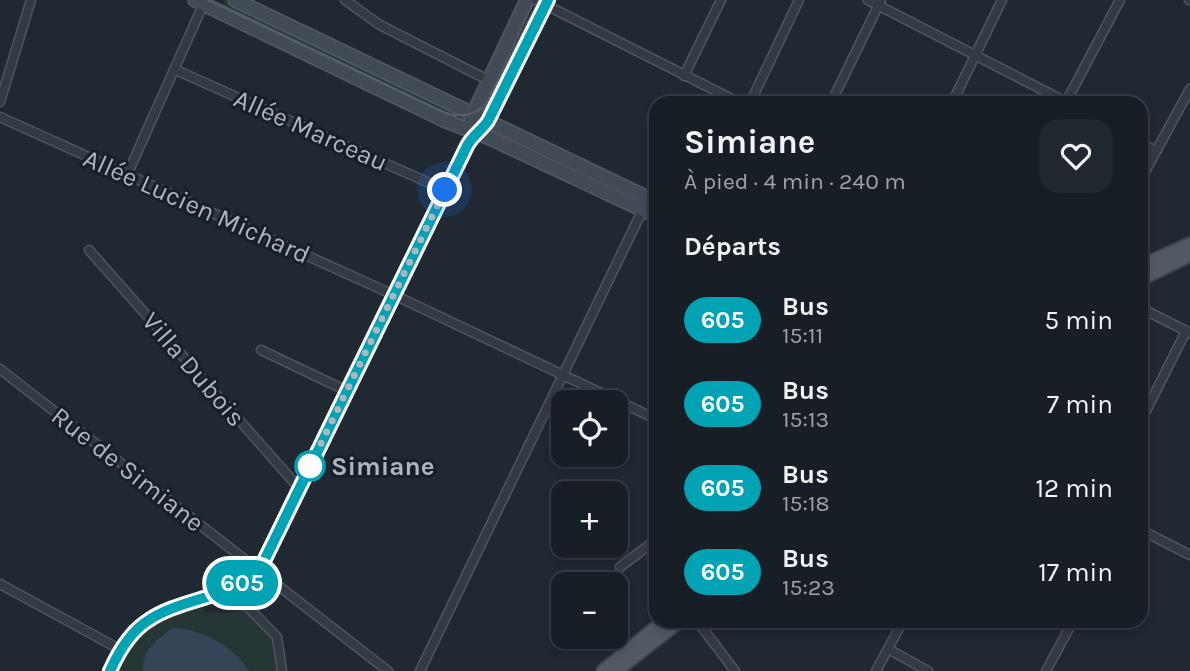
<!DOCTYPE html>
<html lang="fr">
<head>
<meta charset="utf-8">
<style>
  body { margin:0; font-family:Karla,sans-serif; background:#21272e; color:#f1f3f6; height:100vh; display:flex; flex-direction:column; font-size:26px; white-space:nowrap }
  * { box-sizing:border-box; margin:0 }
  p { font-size:23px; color:#9fa2a7 }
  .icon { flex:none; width:38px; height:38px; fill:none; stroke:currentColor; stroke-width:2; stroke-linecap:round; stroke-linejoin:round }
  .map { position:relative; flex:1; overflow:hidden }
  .sheet { position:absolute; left:649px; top:96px; width:499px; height:532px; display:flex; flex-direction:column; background:#181e26; border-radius:21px; box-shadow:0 4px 10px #0003,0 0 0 2px #363c43 }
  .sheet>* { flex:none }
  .badge { padding:0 14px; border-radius:23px; font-size:24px; line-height:46px }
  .fabs { position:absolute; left:551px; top:390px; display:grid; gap:14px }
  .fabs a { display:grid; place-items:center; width:77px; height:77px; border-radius:14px; background:#181e26; box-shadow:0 4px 10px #0003,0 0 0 2px #363c43; font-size:35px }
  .you { position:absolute; width:35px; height:35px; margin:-18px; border:5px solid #fff; border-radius:50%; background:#1a73e8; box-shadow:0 0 0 10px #1a73e833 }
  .map>.badge { position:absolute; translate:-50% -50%; box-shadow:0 0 0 4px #fff }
  h2 { padding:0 35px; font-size:26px; line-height:63px }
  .round { display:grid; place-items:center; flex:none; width:74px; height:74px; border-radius:21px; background:#21272e }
  .head { display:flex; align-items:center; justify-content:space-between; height:119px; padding:0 35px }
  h1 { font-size:33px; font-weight:700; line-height:52px }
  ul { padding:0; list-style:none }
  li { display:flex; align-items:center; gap:21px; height:84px; padding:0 35px }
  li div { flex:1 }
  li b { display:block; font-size:26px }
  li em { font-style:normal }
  li .badge { min-width:77px; font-weight:700; text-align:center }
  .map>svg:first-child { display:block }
  .green { fill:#253635 }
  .water { fill:#364458 }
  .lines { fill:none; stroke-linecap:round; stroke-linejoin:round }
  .minor-casing { stroke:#4e555e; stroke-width:11 }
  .secondary-casing { stroke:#4e555e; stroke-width:16 }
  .primary-casing { stroke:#3d434d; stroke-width:16 }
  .minor { stroke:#333a43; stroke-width:8 }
  .secondary { stroke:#424a56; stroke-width:12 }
  .primary { stroke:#515963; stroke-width:12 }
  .tram { stroke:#565e6a; stroke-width:2 }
  .line-casing { stroke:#fff; stroke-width:16 }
  .line { stroke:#00a3b4; stroke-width:10 }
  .walk { stroke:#adb5c0; stroke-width:7; stroke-dasharray:0 12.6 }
  .stop-dot { fill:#fff; stroke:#00a3b4; stroke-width:3.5 }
  .labels { text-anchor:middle; stroke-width:6; stroke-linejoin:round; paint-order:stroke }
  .street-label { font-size:26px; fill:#adb5c0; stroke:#191f28 }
  .stop-label { font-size:26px; font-weight:bold; fill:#adb5c0; stroke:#191f28; text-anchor:start }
</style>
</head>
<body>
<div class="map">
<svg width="1190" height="671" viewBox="0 0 1190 671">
  <rect width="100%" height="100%" fill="#202832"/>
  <g class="green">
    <polygon points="225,0 452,107 449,119 220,10"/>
    <polygon points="522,15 534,20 494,101 483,96"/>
    <path d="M196,606L203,607L205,612L231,613L243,607L273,639L278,671H249C229,642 171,605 150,650C147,657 143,663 143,671H116C141,628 150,622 196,606Z"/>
  </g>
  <path class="water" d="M172,628C203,629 232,645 249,671H143C142,650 157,639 172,628Z"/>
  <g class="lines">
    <g class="minor-casing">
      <g id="minor">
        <polyline points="345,0 380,25 488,80"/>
        <polyline points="536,0 740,103"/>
        <polyline points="868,0 1068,103"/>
        <polyline points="1189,0 1190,0"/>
        <polyline points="176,70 445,190"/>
        <polyline points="684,76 721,0"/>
        <polyline points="0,102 31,0"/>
        <polyline points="1066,102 1120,0"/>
        <polyline points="750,103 799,0"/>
        <polyline points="831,103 881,0"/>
        <polyline points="952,103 1002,0"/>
        <polyline points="0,117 394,295 656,419"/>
        <polyline points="1141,143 1156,151"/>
        <polyline points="127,175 203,5"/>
        <polyline points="1141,179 1190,89"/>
        <polyline points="89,250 299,488"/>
        <polyline points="1141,308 1190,333"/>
        <polyline points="261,350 347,391"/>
        <polyline points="0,369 388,671"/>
        <polyline points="1141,421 1186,331"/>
        <polyline points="1141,530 1190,555"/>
        <polyline points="620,567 656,540"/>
        <polyline points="0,584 121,650"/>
        <polyline points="242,601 277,637 282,671"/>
        <polyline points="697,621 735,671"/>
        <polyline points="888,649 928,671"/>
        <polyline points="420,671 643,209"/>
        <polyline points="876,671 903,621"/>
        <polyline points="1046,671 1073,621"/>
      </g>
    </g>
    <g class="secondary-casing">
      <g id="secondary">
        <polyline points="195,0 446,121 490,138 656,216"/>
        <polyline points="235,0 656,202"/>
        <polyline points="471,119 527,0"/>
        <polyline points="485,125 548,0"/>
        <path d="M110,671C118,653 131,631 149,620C185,596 235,600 263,563L470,140"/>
      </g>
    </g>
    <g class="primary-casing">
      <g id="primary">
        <polyline points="1141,266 1190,244"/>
        <polyline points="1141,279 1190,255"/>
        <polyline points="603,671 664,621"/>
        <polyline points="616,671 680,621"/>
      </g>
    </g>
    <use href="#minor" class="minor"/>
    <use href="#secondary" class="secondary"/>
    <use href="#primary" class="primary"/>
    <path class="tram" d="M208,0L441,111C458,118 475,117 488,102L539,0"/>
  </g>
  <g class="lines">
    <g class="line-casing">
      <path id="line" d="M110,671C118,653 131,631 149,620C185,596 235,600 263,563L467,146C472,136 481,131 488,121L548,0"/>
    </g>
    <use href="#line" class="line"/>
    <polyline class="walk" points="310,466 445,190"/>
  </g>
  <circle class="stop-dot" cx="310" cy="466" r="14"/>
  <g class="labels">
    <g class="street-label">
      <text transform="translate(311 130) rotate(24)" y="9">Allée Marceau</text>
      <text transform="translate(197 206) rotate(24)" y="9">Allée Lucien Michard</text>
      <text transform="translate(194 369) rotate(49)" y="9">Villa Dubois</text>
      <text transform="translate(128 469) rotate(38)" y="9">Rue de Simiane</text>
    </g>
    <g class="stop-label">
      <text x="331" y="475">Simiane</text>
    </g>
  </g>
</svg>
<div class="fabs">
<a><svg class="icon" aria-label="locate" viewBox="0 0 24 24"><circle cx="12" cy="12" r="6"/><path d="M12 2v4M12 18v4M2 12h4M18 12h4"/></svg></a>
<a>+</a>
<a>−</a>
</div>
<div class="you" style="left:445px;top:190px"></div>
<b class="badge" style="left:242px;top:583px;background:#00a3b4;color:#fff">605</b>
<section class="sheet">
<div class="head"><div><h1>Simiane</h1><p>À pied · 4 min · 240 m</p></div><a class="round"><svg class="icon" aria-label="heart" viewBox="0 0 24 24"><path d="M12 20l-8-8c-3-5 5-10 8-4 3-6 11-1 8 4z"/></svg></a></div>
<h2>Départs</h2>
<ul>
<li><span class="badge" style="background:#00a3b4;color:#fff">605</span><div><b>Bus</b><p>15:11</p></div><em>5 min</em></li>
<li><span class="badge" style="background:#00a3b4;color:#fff">605</span><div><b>Bus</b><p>15:13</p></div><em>7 min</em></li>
<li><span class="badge" style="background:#00a3b4;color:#fff">605</span><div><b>Bus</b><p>15:18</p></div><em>12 min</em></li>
<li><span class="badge" style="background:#00a3b4;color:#fff">605</span><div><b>Bus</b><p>15:23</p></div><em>17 min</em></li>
</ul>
</section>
</div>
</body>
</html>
